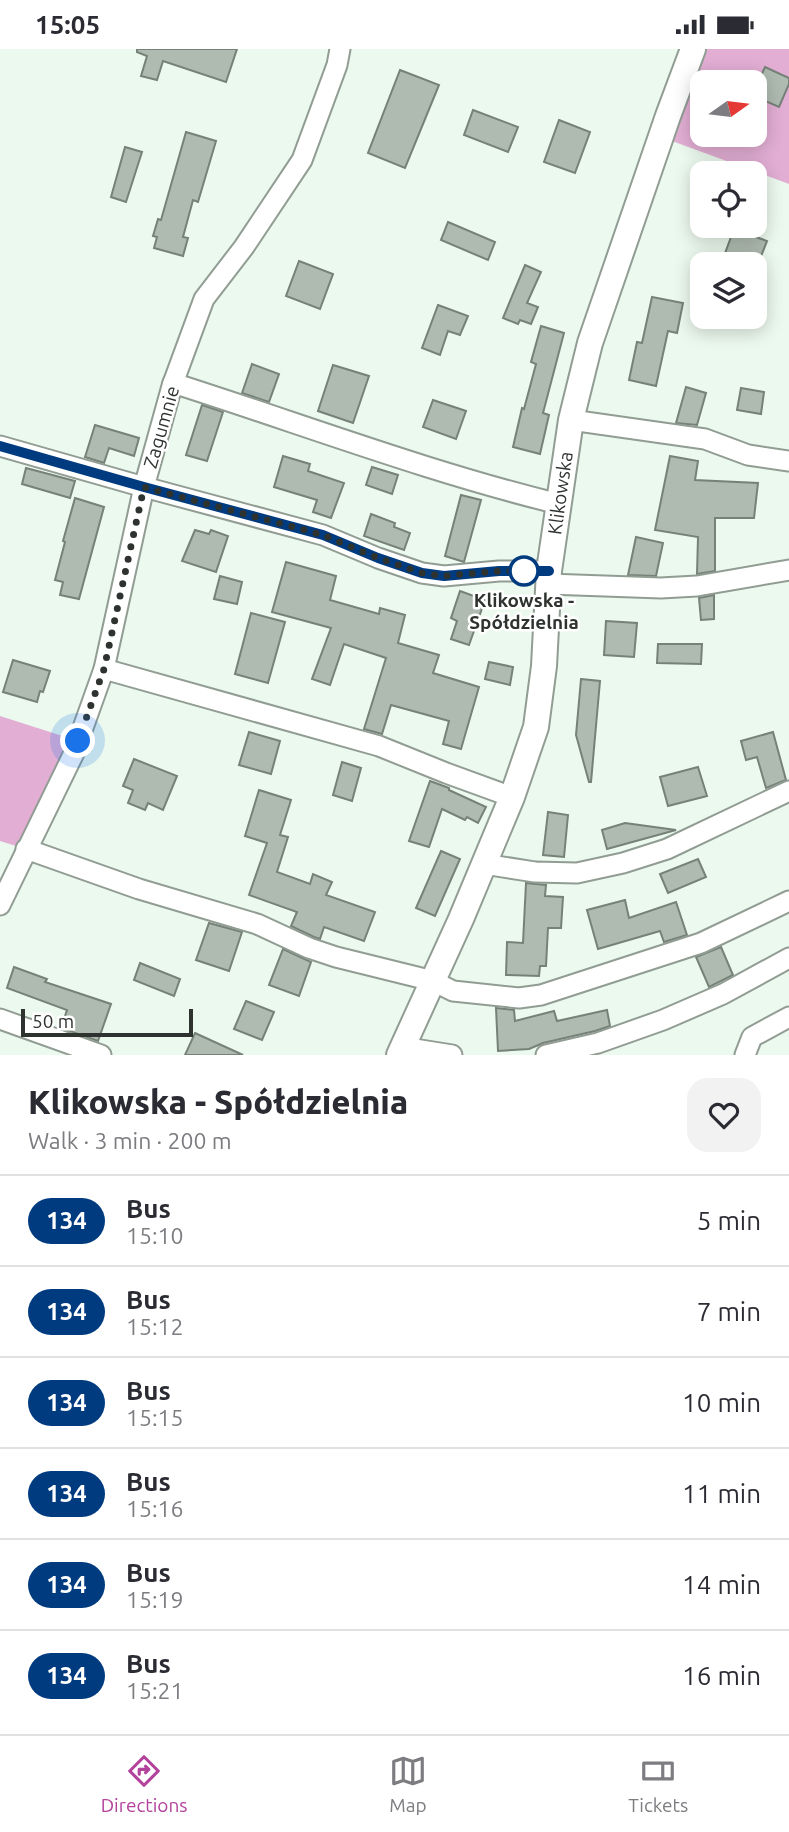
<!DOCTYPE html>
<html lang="en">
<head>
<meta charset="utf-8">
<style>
  body { margin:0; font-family:Ubuntu,sans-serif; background:#f2f2f3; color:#2b2b33; height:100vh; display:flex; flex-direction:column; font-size:26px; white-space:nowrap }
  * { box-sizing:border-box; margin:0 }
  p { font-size:23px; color:#7c7c81 }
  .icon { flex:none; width:38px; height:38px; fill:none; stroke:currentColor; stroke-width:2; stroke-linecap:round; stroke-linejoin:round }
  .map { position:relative; height:1006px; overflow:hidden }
  .details { display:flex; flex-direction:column; background:#fff; flex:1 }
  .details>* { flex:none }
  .badge { padding:0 14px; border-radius:23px; font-size:24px; line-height:46px }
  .needle { width:46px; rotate:76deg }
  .tools { position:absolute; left:690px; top:21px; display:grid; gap:14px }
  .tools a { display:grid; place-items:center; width:77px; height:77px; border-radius:14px; background:#fff; box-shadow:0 4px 18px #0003; font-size:35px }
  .scale { position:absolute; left:21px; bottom:18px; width:172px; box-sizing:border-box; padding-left:7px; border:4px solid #2e332f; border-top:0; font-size:19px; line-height:24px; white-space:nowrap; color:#2e332f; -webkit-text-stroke:5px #fff; paint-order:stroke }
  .you { position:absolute; width:35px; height:35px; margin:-18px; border:5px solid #fff; border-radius:50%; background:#1a73e8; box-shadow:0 0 0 10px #1a73e833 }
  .map>.badge { position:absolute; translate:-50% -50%; box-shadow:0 0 0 4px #fff }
  .round { display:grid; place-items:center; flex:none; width:74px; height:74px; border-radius:21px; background:#f2f2f3 }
  .summary { display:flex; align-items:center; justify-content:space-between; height:119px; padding:0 28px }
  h1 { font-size:33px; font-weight:800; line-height:52px }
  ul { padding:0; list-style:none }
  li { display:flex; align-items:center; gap:21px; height:91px; padding:0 28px; border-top:2px solid #e1e1e2 }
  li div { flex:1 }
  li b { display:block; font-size:26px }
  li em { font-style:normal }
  li .badge { min-width:77px; font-weight:700; text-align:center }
  .status { display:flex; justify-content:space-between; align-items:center; height:49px; padding:0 35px; background:#fff; direction:ltr }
  .status svg { height:19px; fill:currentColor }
  .menu { display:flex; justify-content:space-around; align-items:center; height:98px; border-top:2px solid #e1e1e2; background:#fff; font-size:19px; color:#7c7c81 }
  .menu a { display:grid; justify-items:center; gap:4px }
  .menu .current { color:#b3429d }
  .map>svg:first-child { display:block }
  .green { fill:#e2aed4; fill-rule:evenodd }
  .building { fill:#afbbb1; stroke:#768178; stroke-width:2 }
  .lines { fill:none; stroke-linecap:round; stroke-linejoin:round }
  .minor-casing { stroke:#919c93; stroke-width:23 }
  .tertiary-casing { stroke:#919c93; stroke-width:28 }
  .minor { stroke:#fff; stroke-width:19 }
  .tertiary { stroke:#fff; stroke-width:24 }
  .line-casing { stroke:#fff; stroke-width:16 }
  .line { stroke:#003b80; stroke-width:10 }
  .walk { stroke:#2e332f; stroke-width:7; stroke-dasharray:0 12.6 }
  .stop-dot { fill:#fff; stroke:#003b80; stroke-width:3.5 }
  .labels { text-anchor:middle; stroke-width:5; stroke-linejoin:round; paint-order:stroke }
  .street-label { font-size:19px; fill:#2e332f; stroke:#fff }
  .stop-label { font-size:19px; font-weight:bold; fill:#2e332f; stroke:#fff }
</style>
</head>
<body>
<div class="status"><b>15:05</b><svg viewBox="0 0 49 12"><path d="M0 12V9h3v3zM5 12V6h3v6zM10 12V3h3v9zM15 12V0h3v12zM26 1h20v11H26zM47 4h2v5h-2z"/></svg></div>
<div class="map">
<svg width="789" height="1006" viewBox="0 0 789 1006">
  <rect width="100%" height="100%" fill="#ecf9ee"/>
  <g class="green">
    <path d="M693,0H789V135L661,88ZM702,33H754V86H702Z"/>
    <polygon points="0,667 78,692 26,800 0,792"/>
  </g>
  <g class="building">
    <polygon points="137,0 237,0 226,33 163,12 157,31 141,27 147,7 137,3"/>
    <polygon points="765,18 789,29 789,35 779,58 754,47 754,42"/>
    <polygon points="400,21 439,36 405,119 368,104"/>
    <polygon points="473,61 518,78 508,103 464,86"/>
    <polygon points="559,71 590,83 575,124 544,113"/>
    <polygon points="186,83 216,92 198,153 193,151 183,188 188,189 183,207 154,199 157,188 153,187 158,170 161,171"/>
    <polygon points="125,98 142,103 126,153 111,148"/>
    <polygon points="448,173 495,193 488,211 441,191"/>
    <polygon points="734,180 767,192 758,215 721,215"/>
    <polygon points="299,212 333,225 320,260 286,247"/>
    <polygon points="525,216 541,223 527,254 538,258 531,275 520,271 518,275 503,269"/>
    <polygon points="652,248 683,254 677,284 668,282 656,337 629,331 637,293 642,294"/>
    <polygon points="438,256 468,267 460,286 448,282 440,306 422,299"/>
    <polygon points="541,277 564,284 543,364 549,366 540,405 513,398 522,359 524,360 536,315 531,313"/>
    <polygon points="252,315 279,325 269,353 242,344"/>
    <polygon points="333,316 369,327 353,374 318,362"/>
    <polygon points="686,338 706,344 697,376 676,374"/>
    <polygon points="741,339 764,343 761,365 737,361"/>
    <polygon points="433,351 466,362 456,390 423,378"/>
    <polygon points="202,356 223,363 207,412 186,406"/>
    <polygon points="95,376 139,389 134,407 109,399 104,414 85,408"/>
    <polygon points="283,407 310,415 308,422 344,434 331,469 313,463 317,451 274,438"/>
    <polygon points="670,407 698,412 695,431 758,434 754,469 715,469 715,522 697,525 698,488 655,481"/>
    <polygon points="372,418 398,426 392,445 366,436"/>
    <polygon points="26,419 75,432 70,449 22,435"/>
    <polygon points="461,446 481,451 464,513 445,507"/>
    <polygon points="75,449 104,458 79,550 60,546 63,533 55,531 65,493 63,492"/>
    <polygon points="371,465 395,474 394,478 410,484 404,501 364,487"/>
    <polygon points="195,481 209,485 211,481 228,487 216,523 182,512"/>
    <polygon points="636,488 663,494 656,527 628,526"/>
    <polygon points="286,513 336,527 330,551 379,565 380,559 405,566 398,594 439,606 433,624 479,638 461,700 443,695 449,672 391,656 382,685 364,680 386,609 344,595 330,636 312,630 331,579 272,563"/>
    <polygon points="220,527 242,533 237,555 214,550"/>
    <polygon points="460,542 485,551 469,596 451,590 457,572 451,569"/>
    <polygon points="714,546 714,570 701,571 699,549"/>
    <polygon points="251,564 285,573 268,634 235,625"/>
    <polygon points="606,572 637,574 634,608 604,606"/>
    <polygon points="658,595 702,595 701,615 657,614"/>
    <polygon points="13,611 50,622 43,643 40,642 37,653 3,643"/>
    <polygon points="489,613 513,618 510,636 485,630"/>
    <polygon points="581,630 600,632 591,733 589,733 576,686"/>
    <polygon points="249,683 280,692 271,725 239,716"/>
    <polygon points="773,683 786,731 766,739 757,708 746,711 741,692"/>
    <polygon points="134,710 177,727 163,761 148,754 145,761 128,754 133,741 123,737"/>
    <polygon points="342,713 361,719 352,752 333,746"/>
    <polygon points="698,718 707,747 668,757 660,728"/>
    <polygon points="430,732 449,739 449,741 486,758 478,774 467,768 465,771 442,760 429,798 409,792"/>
    <polygon points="259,741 291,751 280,786 288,788 277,823 310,835 313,825 332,833 326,846 375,863 364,892 324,878 320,890 314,888 291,877 297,863 249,846 267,794 245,787"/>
    <polygon points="548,763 568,766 564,808 543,806"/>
    <polygon points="625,774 676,781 607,800 602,781"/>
    <polygon points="441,802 460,810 435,867 416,859"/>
    <polygon points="698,810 706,828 668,844 660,825"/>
    <polygon points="526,834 546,836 545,847 563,848 561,879 548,879 546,917 540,917 539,927 506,926 507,893 523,894"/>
    <polygon points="625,851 629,869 676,853 687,886 664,893 660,882 598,900 587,861"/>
    <polygon points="209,874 242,883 229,922 196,911"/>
    <polygon points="721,898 733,926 709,938 696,908"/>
    <polygon points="283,900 311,913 299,947 269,936"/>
    <polygon points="140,914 180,930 174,947 134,931"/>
    <polygon points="14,918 47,930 45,933 111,955 98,992 61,979 67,961 7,939"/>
    <polygon points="246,952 274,963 262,991 234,980"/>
    <polygon points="496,959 514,961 515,972 554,962 557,972 607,961 610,977 595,982 543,994 529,1000 498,1002"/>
    <polygon points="195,984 243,1006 185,1006"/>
  </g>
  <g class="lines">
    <g class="minor-casing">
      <g id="minor">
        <path d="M173,334C302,375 428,423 559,455"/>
        <polyline points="571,371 705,390 748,406 789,412"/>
        <polyline points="0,397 144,438 323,486 378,509 422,524 444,527 499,522 549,522"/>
        <polyline points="548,535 661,539 697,537 789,521"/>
        <polyline points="104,620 379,697 446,724 512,748"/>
        <polyline points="26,800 139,840 257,875 309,899 336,908 433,932 453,942 519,949 541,946 701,894 789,852"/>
        <polyline points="484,815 535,823 577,824 623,814 667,800 789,742"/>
        <polyline points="0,856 74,704 104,620 144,438 172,337 204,250 244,198 302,111 337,16 340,0"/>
        <polyline points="0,970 101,1006"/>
        <polyline points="402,998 452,1006"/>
        <polyline points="546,1006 598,994 663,971 723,945 789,909"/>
        <polyline points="745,1006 752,988 789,968"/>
      </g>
    </g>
    <g class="tertiary-casing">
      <polyline id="tertiary" points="399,1006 461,870 512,748 536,678 544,617 549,522 571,371 590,294 668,67 693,0"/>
    </g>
    <use href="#minor" class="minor"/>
    <use href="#tertiary" class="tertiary"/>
  </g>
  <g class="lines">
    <g class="line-casing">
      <polyline id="line" points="0,397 144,438 323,486 378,509 422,524 444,527 499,522 549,522"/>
    </g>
    <use href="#line" class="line"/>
    <polyline class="walk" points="78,692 104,620 144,438 323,486 378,509 422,524 444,527 499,522 530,522 524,522"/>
  </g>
  <circle class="stop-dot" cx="524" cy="522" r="14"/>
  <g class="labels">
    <g class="street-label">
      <text transform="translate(161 378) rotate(-74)" y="7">Zagumnie</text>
      <text transform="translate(560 444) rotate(-82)" y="7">Klikowska</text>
    </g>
    <g class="stop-label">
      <text x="524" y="558">Klikowska -<tspan x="524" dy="22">Spółdzielnia</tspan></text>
    </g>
  </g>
</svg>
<div class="tools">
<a><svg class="needle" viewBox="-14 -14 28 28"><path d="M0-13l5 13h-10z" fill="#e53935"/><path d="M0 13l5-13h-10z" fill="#7c7c81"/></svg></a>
<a><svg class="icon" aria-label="locate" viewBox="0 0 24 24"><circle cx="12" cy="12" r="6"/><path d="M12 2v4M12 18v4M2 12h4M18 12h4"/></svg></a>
<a><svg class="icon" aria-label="layers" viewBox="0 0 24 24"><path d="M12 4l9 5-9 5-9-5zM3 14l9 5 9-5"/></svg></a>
</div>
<div class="scale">50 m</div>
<div class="you" style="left:78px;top:692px"></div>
</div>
<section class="details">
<div class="summary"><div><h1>Klikowska - Spółdzielnia</h1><p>Walk · 3 min · 200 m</p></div><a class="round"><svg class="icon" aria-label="heart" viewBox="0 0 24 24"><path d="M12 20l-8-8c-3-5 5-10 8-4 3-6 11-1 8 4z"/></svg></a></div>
<ul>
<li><span class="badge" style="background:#003b80;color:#fff">134</span><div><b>Bus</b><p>15:10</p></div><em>5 min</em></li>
<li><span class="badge" style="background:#003b80;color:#fff">134</span><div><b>Bus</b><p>15:12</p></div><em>7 min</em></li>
<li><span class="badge" style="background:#003b80;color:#fff">134</span><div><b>Bus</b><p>15:15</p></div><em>10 min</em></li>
<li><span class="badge" style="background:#003b80;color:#fff">134</span><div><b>Bus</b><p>15:16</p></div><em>11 min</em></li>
<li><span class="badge" style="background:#003b80;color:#fff">134</span><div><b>Bus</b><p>15:19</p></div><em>14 min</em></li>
<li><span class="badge" style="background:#003b80;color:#fff">134</span><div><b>Bus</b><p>15:21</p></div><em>16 min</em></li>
</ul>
</section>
<nav class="menu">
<a class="current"><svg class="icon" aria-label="directions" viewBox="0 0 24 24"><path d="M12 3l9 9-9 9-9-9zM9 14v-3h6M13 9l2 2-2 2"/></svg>Directions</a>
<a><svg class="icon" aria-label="map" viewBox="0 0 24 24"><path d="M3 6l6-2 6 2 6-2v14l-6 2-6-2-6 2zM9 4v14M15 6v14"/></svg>Map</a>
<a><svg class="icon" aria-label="tickets" viewBox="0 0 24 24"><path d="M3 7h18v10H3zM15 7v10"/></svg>Tickets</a>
</nav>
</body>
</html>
